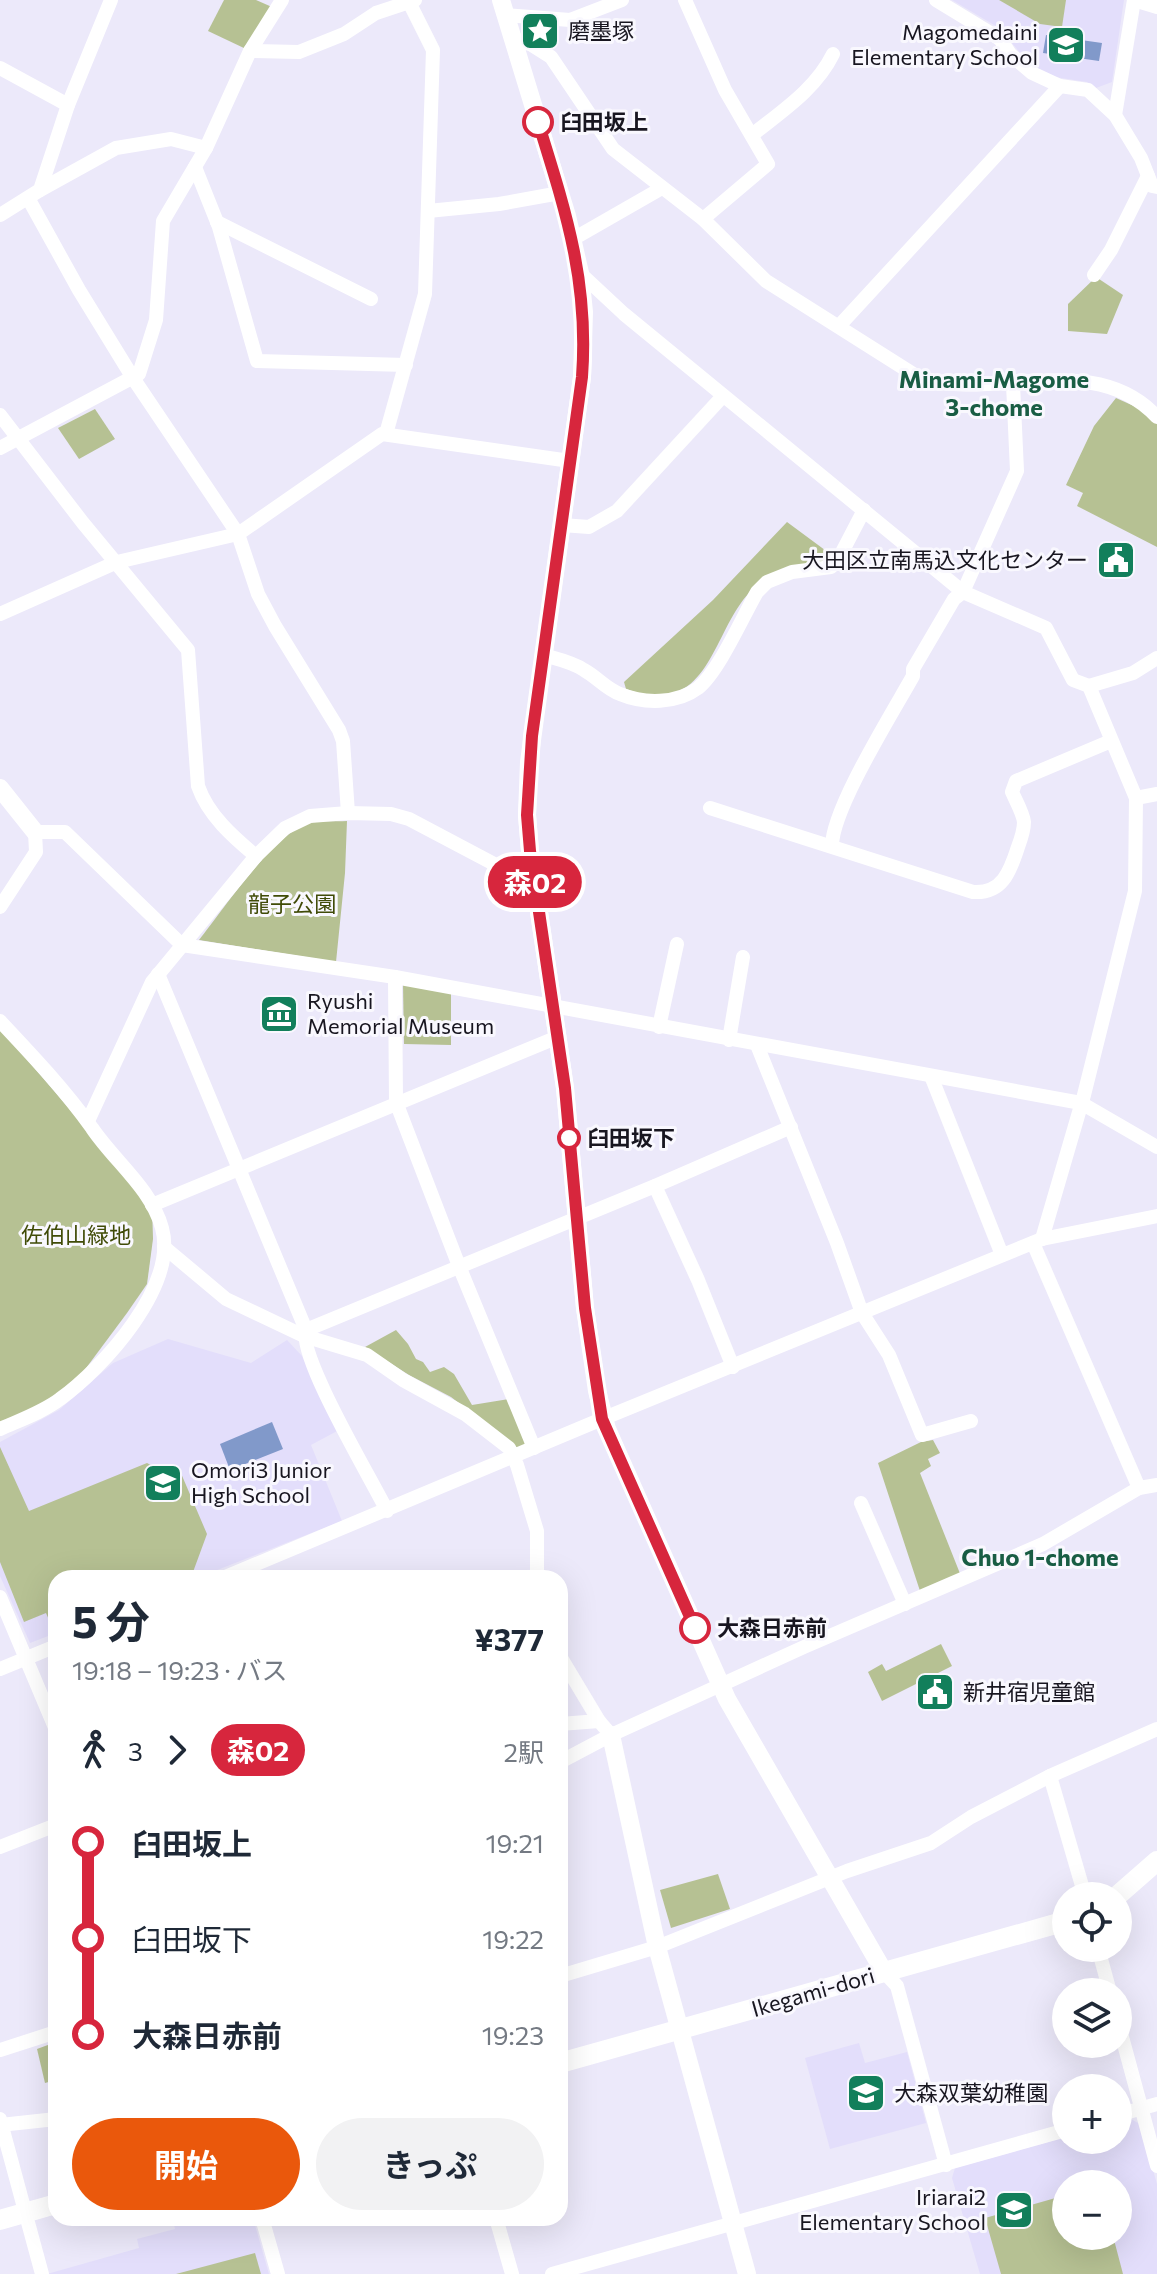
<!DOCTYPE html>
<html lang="ja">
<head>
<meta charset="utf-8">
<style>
  body { margin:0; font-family:Commissioner,"Noto Sans JP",sans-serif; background:#f2f2f3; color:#1f2937; height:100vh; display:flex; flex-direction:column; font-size:30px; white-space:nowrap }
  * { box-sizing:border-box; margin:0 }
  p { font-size:26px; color:#747a83 }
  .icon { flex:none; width:44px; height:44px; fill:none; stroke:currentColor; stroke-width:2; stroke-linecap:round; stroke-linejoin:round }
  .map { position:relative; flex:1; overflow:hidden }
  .side { position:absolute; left:48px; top:1570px; width:520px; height:656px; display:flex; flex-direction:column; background:#fff; border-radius:24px; box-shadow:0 8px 32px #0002 }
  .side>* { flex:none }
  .badge { padding:0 16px; border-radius:26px; font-size:28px; line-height:52px }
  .controls { position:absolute; left:1052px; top:1882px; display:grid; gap:16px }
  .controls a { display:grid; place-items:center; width:80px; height:80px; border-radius:50%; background:#fff; box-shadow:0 8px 32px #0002; font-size:40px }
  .map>.badge { position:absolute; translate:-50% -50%; box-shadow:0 0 0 4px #fff }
  .legs { display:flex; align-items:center; gap:12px; height:88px; padding:0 24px; font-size:26px }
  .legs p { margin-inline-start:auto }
  .head { display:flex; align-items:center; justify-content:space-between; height:136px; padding:0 24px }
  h1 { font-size:44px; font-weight:700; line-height:60px }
  .button { display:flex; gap:16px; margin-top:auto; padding:16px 24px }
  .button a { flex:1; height:92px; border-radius:48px; background:#ea580c; color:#fff; font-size:32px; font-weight:700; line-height:92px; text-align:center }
  .button a+a { background:#f2f2f3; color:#1f2937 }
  ul { padding:0 24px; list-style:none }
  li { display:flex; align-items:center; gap:28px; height:96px; font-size:30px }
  li i { display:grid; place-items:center; width:12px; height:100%; margin:0 10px; background:currentColor }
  li i::after { content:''; width:20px; height:20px; margin:-10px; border:6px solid; border-radius:50%; background:#fff }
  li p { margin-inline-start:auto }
  li:first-child i { background:linear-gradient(#0000 50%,currentColor 0) }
  li:last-child i { background:linear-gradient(currentColor 50%,#0000 0) }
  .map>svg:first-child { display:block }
  .built { fill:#e3defb; fill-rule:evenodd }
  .green { fill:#b6c193 }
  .water { fill:#8199ca }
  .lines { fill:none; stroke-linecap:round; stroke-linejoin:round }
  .minor { stroke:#fff; stroke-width:14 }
  .tertiary { stroke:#fff; stroke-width:18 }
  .secondary { stroke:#fff; stroke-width:20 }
  .line-1-casing { stroke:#fff; stroke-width:18 }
  .line-1 { stroke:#d7263d; stroke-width:12 }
  .stop-1-dot { fill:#fff; stroke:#d7263d; stroke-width:4 }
  .labels { text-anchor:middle; stroke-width:6; stroke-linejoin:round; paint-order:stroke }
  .poi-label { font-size:22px; fill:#181620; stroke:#f9f8fe; text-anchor:start }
  .stop-label { font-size:22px; font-weight:bold; fill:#181620; stroke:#f9f8fe; text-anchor:start }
  .park-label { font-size:22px; fill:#404b07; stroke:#f9f8fe }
  .street-label { font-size:22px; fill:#181620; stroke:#f9f8fe }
  .neighbourhood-label { font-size:24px; font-weight:bold; fill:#195d44; stroke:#f9f8fe }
</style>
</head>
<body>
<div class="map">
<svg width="1157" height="2274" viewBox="0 0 1157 2274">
  <rect width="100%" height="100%" fill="#ece9fa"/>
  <g class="built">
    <polygon points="952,0 1124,0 1112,82 1096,88 1087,82 1048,76 1028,62 999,28"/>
    <polygon points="168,1339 251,1363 287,1340 302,1356 339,1430 311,1445 342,1521 197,1578 56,1578 56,1633 30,1643 0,1576 0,1442 59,1410 113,1363"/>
    <polygon points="859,2043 865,2063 907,2052 926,2123 830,2149 805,2058"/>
    <path d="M1129,2118L1140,2124L1157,2184V2274H980L952,2178L955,2168L1066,2137V2140H1118V2122ZM1066,2184H1118V2236H1066Z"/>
    <polygon points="181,2218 253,2218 269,2274 47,2274 139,2248 137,2239 175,2229 173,2220"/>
  </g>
  <g class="green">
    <polygon points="224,0 256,0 272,7 246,49 208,31"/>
    <polygon points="999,0 1066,0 1062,27 1040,24"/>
    <polygon points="1096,277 1123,295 1107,334 1068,331 1068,304"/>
    <polygon points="1116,398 1145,411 1157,423 1157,547 1077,506 1083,493 1066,485 1094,426"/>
    <polygon points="95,409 115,439 79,459 58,428"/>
    <path d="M787,522L833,556C813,569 767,576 753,589C711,628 712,721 626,689L624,682L713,600Z"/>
    <path d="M347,821L345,873L336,962L199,940C223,910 274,833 309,823C320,820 335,822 347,821Z"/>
    <polygon points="403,984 451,991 451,1045 404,1044"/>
    <polygon points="0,1028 152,1205 153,1239 147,1284 127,1313 69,1391 0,1425"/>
    <polygon points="396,1330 408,1344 416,1359 423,1362 430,1372 444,1367 454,1374 472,1405 509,1399 529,1444 519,1449 451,1397 409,1375 365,1347"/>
    <polygon points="933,1440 940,1453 928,1459 931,1466 920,1473 961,1576 921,1594 878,1463 921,1442"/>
    <polygon points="0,1447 29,1511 147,1463 170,1475 180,1471 207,1534 193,1572 178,1578 56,1578 56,1628 53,1629 46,1613 24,1622 0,1562"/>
    <polygon points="941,1644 952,1666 882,1701 868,1672 882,1664 886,1671"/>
    <polygon points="718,1874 730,1909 671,1928 660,1890"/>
    <polygon points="56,2042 56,2080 45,2083 37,2049"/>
    <polygon points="1066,2195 1066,2236 1113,2236 1123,2274 1001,2274 985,2218"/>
    <polygon points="255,2253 261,2274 176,2274"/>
  </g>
  <g class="water">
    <polygon points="1046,35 1102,43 1099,61 1043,53"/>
    <polygon points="272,1422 283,1449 230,1470 220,1444"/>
  </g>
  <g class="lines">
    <g class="minor">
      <polyline points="685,0 725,90 768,164 703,219"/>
      <polyline points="936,0 1000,39 1010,54 1032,73 1060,86 1088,90 1115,115 1141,158 1152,186 1157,187"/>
      <polyline points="1134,0 1157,7"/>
      <polyline points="505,15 570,20 622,0"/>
      <path d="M512,38L532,45L551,57L613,149L703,219L766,281L921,379C997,400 1095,350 1157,417"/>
      <polyline points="250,51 299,52 344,34 376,13 415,0"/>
      <polyline points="0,68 68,105"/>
      <polyline points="1115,115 1134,0"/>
      <path d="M752,135C782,111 816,89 833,54"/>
      <polyline points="195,167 219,227 257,361 406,365"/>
      <polyline points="40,190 116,148 171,139 206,148"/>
      <polyline points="28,198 79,290 133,378 238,534 258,594 275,626 339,730 343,741 348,813"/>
      <polyline points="428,211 499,204 560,193"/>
      <polyline points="0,215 40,190 68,105 111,0"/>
      <polyline points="217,222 371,299"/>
      <polyline points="573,239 662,188"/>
      <polyline points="580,273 624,314 963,592 1046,628 1073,680 1089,686 1136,798 1135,891 1084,1095 1042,1239"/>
      <polyline points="1094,275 1111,250 1148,176"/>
      <polyline points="839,326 1060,86"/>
      <path d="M0,415L83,523L188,650L198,786C208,815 233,837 256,856"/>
      <polyline points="386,434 425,294 433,50 408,0"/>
      <polyline points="0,448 139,374 156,320 163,221 206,148 250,51 282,0"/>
      <polyline points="562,525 589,527 617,511 723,396"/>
      <polyline points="0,614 117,562 238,534 382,434 570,461"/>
      <path d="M543,655C557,659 572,662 584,670C597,677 606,689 620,694C644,704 677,704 698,688C719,671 743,616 757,592L767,582L792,572L831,567L838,560L864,510"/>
      <polyline points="1089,686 1133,673 1157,658"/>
      <polyline points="1136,798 1157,794"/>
      <path d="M710,808L973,892C1002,894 1010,872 1018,847C1021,839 1024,831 1024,822C1023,813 1016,801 1012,792L1016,781L1111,741"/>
      <path d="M832,846C832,809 893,712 913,676V669L954,599L963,592L1017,471L1013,384"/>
      <polyline points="0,907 36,852 35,832 65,832 182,945 395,977 1081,1103 1157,1147"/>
      <path d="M158,974L306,1330C297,1355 372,1480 387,1511"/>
      <polyline points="395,977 396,1102 459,1266 534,1448"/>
      <path d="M0,1021C32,1055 65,1090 92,1128C114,1161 151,1188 162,1228C178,1286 103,1368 60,1399C43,1412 20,1420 0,1429"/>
      <polyline points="659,1027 677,944"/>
      <polyline points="729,1040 743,957"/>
      <polyline points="757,1045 837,1243 862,1313 889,1355 922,1435 971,1421"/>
      <polyline points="931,1076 1002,1255"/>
      <polyline points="88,1121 152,982 256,856 285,828 310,816 348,813 391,814 409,819 515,875 534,880"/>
      <polyline points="655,1186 698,1280 733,1367"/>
      <polyline points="152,1205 558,1037"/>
      <polyline points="1033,1243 1139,1488"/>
      <polyline points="164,1247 226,1299 304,1336 367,1355 403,1380 465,1414 509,1448 517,1465 537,1531 537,1578"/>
      <polyline points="306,1330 655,1186 791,1127"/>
      <polyline points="861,1503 905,1604"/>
      <polyline points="223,1578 602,1419 1042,1239 1157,1216"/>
      <polyline points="0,1597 56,1730"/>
      <polyline points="560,1656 599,1721 611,1735"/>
      <polyline points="0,1669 56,1646"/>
      <polyline points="560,1724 599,1721"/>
      <polyline points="560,1762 611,1735 804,1647 1043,1544 1139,1488 1157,1485"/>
      <polyline points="1050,1776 1085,1896"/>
      <polyline points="0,1847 56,1825"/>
      <polyline points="1098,1948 1110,1992"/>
      <polyline points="884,1972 897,1986 946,2165"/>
      <polyline points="560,1976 657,1947 847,1871 931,1843 971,1817 1050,1776 1157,1729"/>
      <polyline points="1118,2022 1157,2166"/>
      <polyline points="0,2050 56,2032"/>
      <polyline points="1118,2115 1157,2104"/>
      <polyline points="0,2119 42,2274"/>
      <polyline points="0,2125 56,2119"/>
      <polyline points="262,2218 278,2274"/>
      <polyline points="496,2218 512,2274"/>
      <polyline points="552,2274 1066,2130"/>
    </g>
    <g class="tertiary">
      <polyline points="501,0 567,216 580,273 584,312 582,377 529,762 527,815 530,851 565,1088 585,1308 597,1391 607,1429 727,1699 884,1972"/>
      <polyline points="0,788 35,832"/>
      <polyline points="611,1735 657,1947 747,2274"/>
    </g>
    <g class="secondary">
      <polyline points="1117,1896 1157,1861"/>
      <polyline points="560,2063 1066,1921"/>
      <polyline points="0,2220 56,2204"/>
    </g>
  </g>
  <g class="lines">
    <g class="line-1-casing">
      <path id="line-1" d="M538,122C566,212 589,282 582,377L532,736L527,815L530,851L565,1088L585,1308L602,1419L695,1628"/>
    </g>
    <use href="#line-1" class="line-1"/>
  </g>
  <defs>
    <g id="sight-square" transform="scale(2)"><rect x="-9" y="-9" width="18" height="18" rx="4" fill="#127f5b" stroke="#f9f8fe"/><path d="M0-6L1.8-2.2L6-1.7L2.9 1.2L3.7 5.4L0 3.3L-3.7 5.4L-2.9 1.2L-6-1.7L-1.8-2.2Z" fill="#fff"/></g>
    <g id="school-square" transform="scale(2)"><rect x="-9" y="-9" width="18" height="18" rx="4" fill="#127f5b" stroke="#f9f8fe"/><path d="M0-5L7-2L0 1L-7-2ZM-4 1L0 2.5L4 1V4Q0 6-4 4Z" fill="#fff"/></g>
    <g id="civic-square" transform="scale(2)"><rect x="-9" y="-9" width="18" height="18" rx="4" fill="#127f5b" stroke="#f9f8fe"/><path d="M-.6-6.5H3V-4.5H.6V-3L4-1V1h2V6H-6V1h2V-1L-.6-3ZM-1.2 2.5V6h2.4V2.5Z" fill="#fff"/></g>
    <g id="museum-square" transform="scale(2)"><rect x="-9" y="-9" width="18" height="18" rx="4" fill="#127f5b" stroke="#f9f8fe"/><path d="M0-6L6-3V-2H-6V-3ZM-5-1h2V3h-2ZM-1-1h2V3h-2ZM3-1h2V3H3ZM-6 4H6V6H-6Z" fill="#fff"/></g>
  </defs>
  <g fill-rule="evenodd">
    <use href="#sight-square" x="540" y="31"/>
    <use href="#school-square" x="1066" y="45"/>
    <use href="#civic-square" x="1116" y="560"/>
    <use href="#museum-square" x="279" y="1014"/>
    <use href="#school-square" x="163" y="1483"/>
    <use href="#civic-square" x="935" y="1692"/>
    <use href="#school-square" x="866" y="2093"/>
    <use href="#school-square" x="1014" y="2210"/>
  </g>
  <g class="stop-1-dot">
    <circle cx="538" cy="122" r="14"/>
    <circle cx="569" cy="1138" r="10"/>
    <circle cx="695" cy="1628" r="14"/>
  </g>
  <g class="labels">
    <g class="poi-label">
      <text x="568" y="39">磨墨塚</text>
      <text x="1038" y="40" text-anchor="end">Magomedaini<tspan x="1038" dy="25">Elementary School</tspan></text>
      <text x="1088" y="568" text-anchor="end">大田区立南馬込文化センター</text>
      <text x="307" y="1009">Ryushi<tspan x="307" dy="25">Memorial Museum</tspan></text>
      <text x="191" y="1478">Omori3 Junior<tspan x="191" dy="25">High School</tspan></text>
      <text x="963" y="1700">新井宿児童館</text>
      <text x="894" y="2101">大森双葉幼稚園</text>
      <text x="986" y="2205" text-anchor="end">Iriarai2<tspan x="986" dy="25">Elementary School</tspan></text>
    </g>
    <g class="stop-label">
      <text x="560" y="130">臼田坂上</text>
      <text x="587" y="1146">臼田坂下</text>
      <text x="717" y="1636">大森日赤前</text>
    </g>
    <g class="park-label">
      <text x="292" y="912">龍子公園</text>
      <text x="76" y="1243">佐伯山緑地</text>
    </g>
    <g class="street-label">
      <text transform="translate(813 1992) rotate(-16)" y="8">Ikegami-dori</text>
    </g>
    <g class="neighbourhood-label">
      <text x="994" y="388">Minami-Magome<tspan x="994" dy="28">3-chome</tspan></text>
      <text x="1040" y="1566">Chuo 1-chome</text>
    </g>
  </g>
</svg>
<div class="controls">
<a><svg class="icon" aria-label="locate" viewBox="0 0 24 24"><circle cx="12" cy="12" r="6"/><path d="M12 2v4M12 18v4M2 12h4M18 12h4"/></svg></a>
<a><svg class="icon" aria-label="layers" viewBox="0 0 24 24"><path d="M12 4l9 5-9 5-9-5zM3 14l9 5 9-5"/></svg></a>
<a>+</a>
<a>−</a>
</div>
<b class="badge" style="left:535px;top:882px;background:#d7263d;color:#fff">森02</b>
<section class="side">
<div class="head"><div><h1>5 分</h1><p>19:18 – 19:23 · バス</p></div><b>¥377</b></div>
<div class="legs"><svg class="icon" aria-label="walk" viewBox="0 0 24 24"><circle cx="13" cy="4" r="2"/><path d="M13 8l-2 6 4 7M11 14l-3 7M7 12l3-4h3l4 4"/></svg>3<svg class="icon" aria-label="forward" viewBox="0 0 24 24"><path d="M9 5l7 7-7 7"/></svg><b class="badge" style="background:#d7263d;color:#fff">森02</b><p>2駅</p></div>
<ul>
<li><i style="color:#d7263d"></i><b>臼田坂上</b><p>19:21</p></li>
<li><i style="color:#d7263d"></i><span>臼田坂下</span><p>19:22</p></li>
<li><i style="color:#d7263d"></i><b>大森日赤前</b><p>19:23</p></li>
</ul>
<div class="button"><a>開始</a><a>きっぷ</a></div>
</section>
</div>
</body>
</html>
